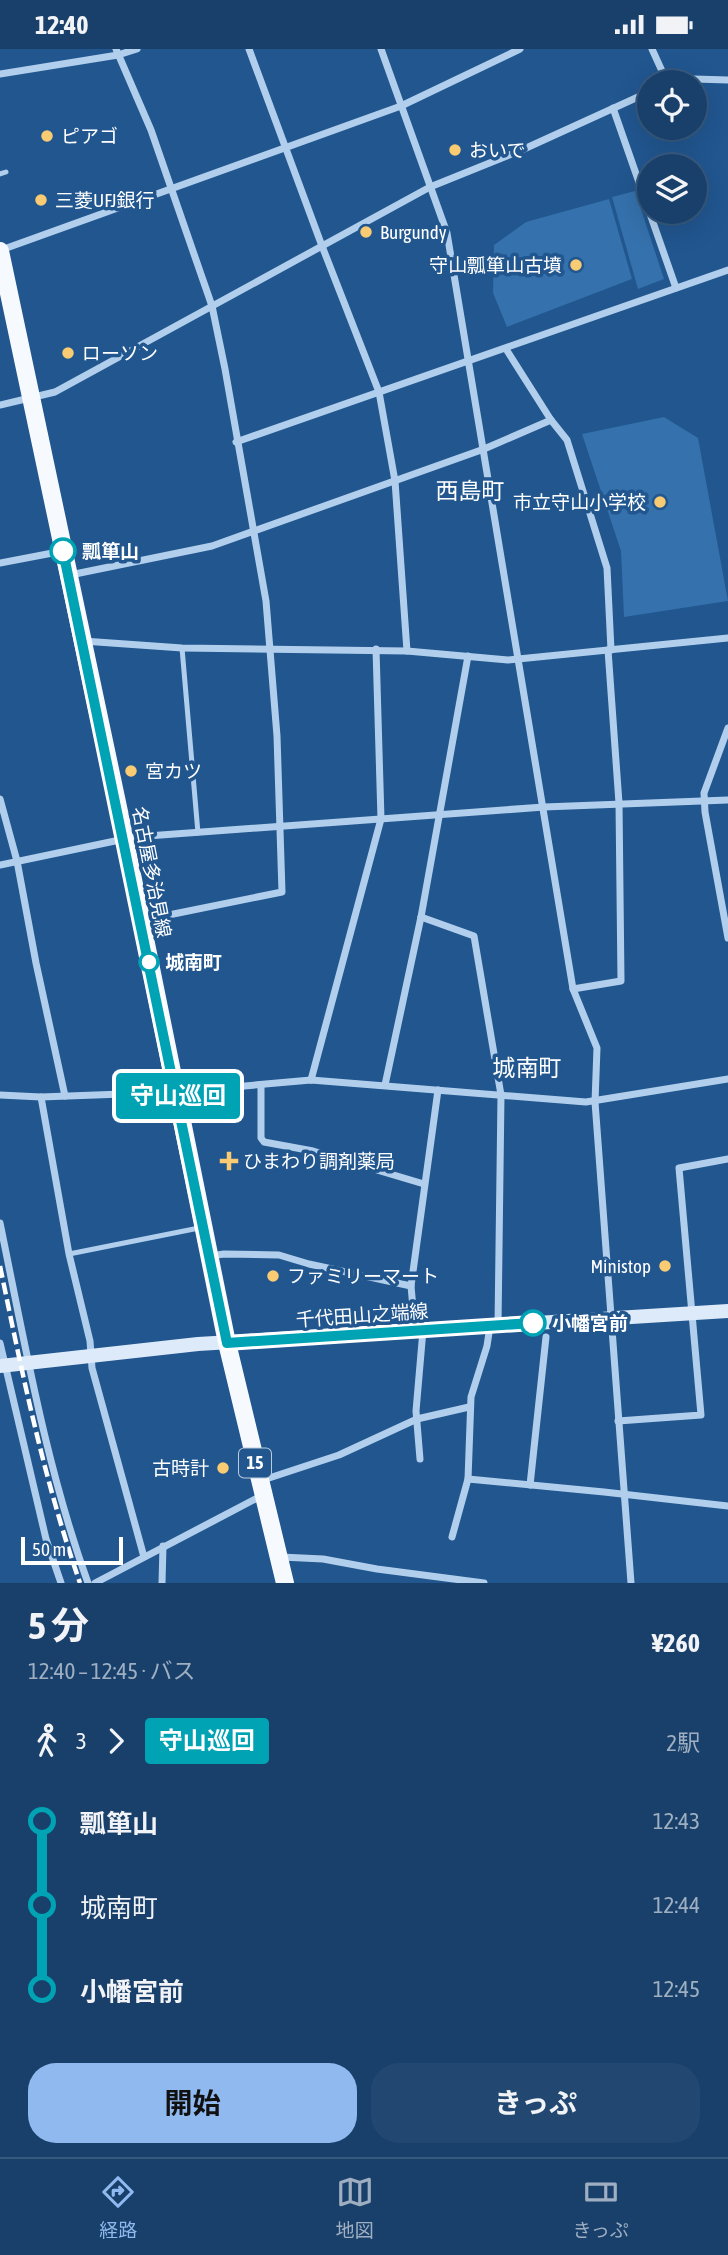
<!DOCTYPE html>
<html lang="ja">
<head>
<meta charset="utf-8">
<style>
  body { margin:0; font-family:"Asap Condensed","Noto Sans JP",sans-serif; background:#224771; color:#f1f3f6; height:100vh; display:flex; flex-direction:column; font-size:26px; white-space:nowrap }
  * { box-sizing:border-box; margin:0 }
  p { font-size:23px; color:#9fafc1 }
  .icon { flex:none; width:38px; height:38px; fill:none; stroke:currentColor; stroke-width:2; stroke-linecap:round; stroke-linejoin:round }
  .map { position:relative; height:1534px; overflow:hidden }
  .sheet { display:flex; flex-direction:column; background:#19406b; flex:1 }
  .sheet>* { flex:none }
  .badge { padding:0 14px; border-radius:5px; font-size:24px; line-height:46px }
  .controls { position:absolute; left:637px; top:21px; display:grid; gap:14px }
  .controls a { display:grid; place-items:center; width:70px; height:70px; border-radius:50%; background:#19406b; box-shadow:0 7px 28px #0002,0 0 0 2px #37597e; font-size:35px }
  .scale { position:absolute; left:21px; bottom:18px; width:102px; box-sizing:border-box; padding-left:7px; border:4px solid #fff; border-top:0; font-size:19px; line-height:24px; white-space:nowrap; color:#fff; -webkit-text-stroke:5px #21568f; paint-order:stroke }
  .map>.badge { position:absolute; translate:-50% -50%; box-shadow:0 0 0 4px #fff }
  .legs { display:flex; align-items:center; gap:10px; height:77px; padding:0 28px; font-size:23px }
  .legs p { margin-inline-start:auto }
  .summary { display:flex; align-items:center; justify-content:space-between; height:119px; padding:0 28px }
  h1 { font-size:38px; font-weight:700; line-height:52px }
  .action { display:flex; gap:14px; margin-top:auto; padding:14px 28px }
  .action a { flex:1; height:80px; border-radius:28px; background:#90b9f0; color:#111; font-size:28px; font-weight:700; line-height:80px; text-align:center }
  .action a+a { background:#224771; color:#f1f3f6 }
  ul { padding:0 28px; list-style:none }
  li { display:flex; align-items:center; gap:24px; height:84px; font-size:26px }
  li i { display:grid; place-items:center; width:10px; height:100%; margin:0 9px; background:currentColor }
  li i::after { content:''; width:18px; height:18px; margin:-9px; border:5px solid; border-radius:50%; background:#19406b }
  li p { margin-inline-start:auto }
  li:first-child i { background:linear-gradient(#0000 50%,currentColor 0) }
  li:last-child i { background:linear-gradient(currentColor 50%,#0000 0) }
  .status { display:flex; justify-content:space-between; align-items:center; height:49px; padding:0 35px; background:#19406b; direction:ltr }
  .status svg { height:19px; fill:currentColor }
  .dock { display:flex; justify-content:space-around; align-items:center; height:98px; border-top:2px solid #37597e; background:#19406b; font-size:19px; color:#9fafc1 }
  .dock a { display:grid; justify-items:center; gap:4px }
  .dock .active { color:#90b9f0 }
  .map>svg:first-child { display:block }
  .green { fill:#3571ac }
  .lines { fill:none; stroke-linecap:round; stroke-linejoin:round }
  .lane { stroke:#b1cfec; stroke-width:5 }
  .street { stroke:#b1cfec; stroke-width:7 }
  .secondary { stroke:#ddeaf9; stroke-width:14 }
  .primary { stroke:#f6faff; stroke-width:18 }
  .rail { stroke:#fff; stroke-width:4.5; stroke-dasharray:12 5; stroke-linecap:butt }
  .line-1-casing { stroke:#fff; stroke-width:16 }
  .line-1 { stroke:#00a3b4; stroke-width:10 }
  .poi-dot { fill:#f9cb72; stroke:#21568f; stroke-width:2.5 }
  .stop-1-dot { fill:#fff; stroke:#00a3b4; stroke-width:3.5 }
  .labels { text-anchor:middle; stroke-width:7; stroke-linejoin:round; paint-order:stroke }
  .shield { fill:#21568f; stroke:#bcccdd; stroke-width:2 }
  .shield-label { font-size:18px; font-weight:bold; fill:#fff }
  .poi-label { font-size:19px; fill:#fff; stroke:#21568f; text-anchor:start }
  .stop-label { font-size:19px; font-weight:bold; fill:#fff; stroke:#21568f; text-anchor:start }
  .street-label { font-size:19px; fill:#fff; stroke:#21568f }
  .quarter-label { font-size:23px; fill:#fff; stroke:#21568f }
</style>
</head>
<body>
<div class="status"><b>12:40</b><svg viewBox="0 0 49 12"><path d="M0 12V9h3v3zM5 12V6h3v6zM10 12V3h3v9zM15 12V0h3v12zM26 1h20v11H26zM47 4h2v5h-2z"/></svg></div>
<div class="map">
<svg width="728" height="1534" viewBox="0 0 728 1534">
  <rect width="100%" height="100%" fill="#21568f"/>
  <g class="green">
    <polygon points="635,142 664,230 638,240 612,148"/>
    <polygon points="609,150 632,230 507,278 493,244 494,196 526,173"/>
    <polygon points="664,368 698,389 728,552 624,568 621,502 582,385"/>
  </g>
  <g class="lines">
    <g class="lane">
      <polyline points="0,125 6,123"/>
      <polyline points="182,599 198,784"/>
      <polyline points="69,1205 199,1179"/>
    </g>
    <g class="street">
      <polyline points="116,0 151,81 212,257 225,320 266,552 277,687 282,843 144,871"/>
      <polyline points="249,0 322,197 379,343 395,432 407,602"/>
      <polyline points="381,0 447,184 573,940 597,999 595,1053 631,1534"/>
      <polyline points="652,0 667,33"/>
      <polyline points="0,25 118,6 137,0"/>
      <polyline points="676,33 694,30 728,31"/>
      <polyline points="613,59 676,239"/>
      <polyline points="1,201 401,57 520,0"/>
      <polyline points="506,300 551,371 567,391 607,519 611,601"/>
      <polyline points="0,356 55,343 430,138 524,100 649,43"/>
      <polyline points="236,393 728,221"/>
      <polyline points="0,514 63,502"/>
      <polyline points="70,526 212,497 484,400 551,371"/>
      <polyline points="83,592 182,599 407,602 508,611 728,589"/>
      <polyline points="728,679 704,744 705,763 728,889"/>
      <polyline points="0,750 17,812 36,914 65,1047"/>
      <polyline points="0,816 134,788 544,758 728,751"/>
      <polyline points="421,868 474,887 501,1046 498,1276"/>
      <polyline points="573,940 621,932 619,754 608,601"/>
      <polyline points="311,1031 381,770 376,600"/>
      <polyline points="385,1036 421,868 468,607"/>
      <polyline points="261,1037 261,1089 264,1093 313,1102 424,1135"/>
      <polyline points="0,1046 41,1048 177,1043 311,1031 586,1053 728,1030"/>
      <polyline points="41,1048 69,1205 90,1292 92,1319 144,1508"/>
      <path d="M0,1174C25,1295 46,1418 88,1534"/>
      <polyline points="210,1207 224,1205 279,1206 309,1215 411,1237"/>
      <polyline points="415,1281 411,1237 438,1041"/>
      <polyline points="0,1294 46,1490 61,1534"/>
      <polyline points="618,1372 701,1366 679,1119 728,1110"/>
      <polyline points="420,1410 416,1362 423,1281"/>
      <polyline points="468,1430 604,1443 728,1457"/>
      <polyline points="260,1432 339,1406 417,1370 469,1358"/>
      <polyline points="530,1436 546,1288"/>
      <polyline points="452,1488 468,1430 471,1348 487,1297 490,1277"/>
      <polyline points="281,1508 323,1510 377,1520 484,1534"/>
      <polyline points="95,1534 263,1446"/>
      <polyline points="162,1534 163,1497"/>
    </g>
    <polyline class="secondary" points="0,1317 198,1295 728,1262"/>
    <polyline class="primary" points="0,202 125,791 227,1294 285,1534"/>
    <path class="rail" d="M0,1217C22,1324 44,1431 80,1534"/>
  </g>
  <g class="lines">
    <g class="line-1-casing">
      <polyline id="line-1" points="63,502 227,1294 533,1274"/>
    </g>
    <use href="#line-1" class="line-1"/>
  </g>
  <g class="poi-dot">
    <circle cx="47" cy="87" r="7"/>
    <circle cx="455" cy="101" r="7"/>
    <circle cx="41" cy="151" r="7"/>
    <circle cx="366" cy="183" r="7"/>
    <circle cx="576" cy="216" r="7"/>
    <circle cx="68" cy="304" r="7"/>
    <circle cx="660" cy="453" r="7"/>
    <circle cx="131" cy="722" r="7"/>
    <path d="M225.5 1101.5h7v7h7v7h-7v7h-7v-7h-7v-7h7z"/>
    <circle cx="665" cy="1217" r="7"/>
    <circle cx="273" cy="1227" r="7"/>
    <circle cx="223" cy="1419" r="7"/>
  </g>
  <g class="stop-1-dot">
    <circle cx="63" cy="502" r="12"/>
    <circle cx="149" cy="913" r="9"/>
    <circle cx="533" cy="1274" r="12"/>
  </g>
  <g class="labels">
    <rect class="shield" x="239" y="1399.5" width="32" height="29" rx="5"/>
    <g class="shield-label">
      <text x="255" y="1420">15</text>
    </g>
    <g class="poi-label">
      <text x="61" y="94">ピアゴ</text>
      <text x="469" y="108">おいで</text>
      <text x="55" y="158">三菱UFJ銀行</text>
      <text x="380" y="190">Burgundy</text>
      <text x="562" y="223" text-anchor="end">守山瓢箪山古墳</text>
      <text x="82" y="311">ローソン</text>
      <text x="646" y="460" text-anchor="end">市立守山小学校</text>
      <text x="145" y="729">宮カツ</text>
      <text x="243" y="1119">ひまわり調剤薬局</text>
      <text x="651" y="1224" text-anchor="end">Ministop</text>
      <text x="287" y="1234">ファミリーマート</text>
      <text x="209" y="1426" text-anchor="end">古時計</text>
    </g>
    <g class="stop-label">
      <text x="82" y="509">瓢箪山</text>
      <text x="165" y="920">城南町</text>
      <text x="552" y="1281">小幡宮前</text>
    </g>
    <g class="street-label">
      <text transform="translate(152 823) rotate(79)" y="7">名古屋多治見線</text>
      <text transform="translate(362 1266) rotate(-4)" y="7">千代田山之端線</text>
    </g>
    <g class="quarter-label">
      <text x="470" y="450">西島町</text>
      <text x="527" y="1027">城南町</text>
    </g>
  </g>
</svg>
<div class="controls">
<a><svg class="icon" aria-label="locate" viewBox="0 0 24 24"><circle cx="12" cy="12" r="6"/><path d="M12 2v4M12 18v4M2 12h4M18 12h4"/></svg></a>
<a><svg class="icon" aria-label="layers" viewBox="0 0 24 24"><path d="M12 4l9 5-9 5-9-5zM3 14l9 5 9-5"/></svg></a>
</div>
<div class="scale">50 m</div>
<b class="badge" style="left:178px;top:1047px;background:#00a3b4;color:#fff">守山巡回</b>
</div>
<section class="sheet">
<div class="summary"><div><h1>5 分</h1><p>12:40 – 12:45 · バス</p></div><b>¥260</b></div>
<div class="legs"><svg class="icon" aria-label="walk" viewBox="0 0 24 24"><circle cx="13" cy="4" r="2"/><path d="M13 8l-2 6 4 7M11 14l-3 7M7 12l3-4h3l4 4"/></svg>3<svg class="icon" aria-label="forward" viewBox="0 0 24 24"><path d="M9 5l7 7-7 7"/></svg><b class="badge" style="background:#00a3b4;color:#fff">守山巡回</b><p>2駅</p></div>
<ul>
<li><i style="color:#00a3b4"></i><b>瓢箪山</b><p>12:43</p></li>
<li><i style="color:#00a3b4"></i><span>城南町</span><p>12:44</p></li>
<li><i style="color:#00a3b4"></i><b>小幡宮前</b><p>12:45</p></li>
</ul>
<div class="action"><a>開始</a><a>きっぷ</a></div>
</section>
<nav class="dock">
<a class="active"><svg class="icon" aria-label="directions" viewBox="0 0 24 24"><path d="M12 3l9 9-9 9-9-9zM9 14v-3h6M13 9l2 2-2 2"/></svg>経路</a>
<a><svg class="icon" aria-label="map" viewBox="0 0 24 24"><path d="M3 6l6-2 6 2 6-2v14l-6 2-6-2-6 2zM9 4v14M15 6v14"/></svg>地図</a>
<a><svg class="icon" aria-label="tickets" viewBox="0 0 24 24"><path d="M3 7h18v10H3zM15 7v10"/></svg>きっぷ</a>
</nav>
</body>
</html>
